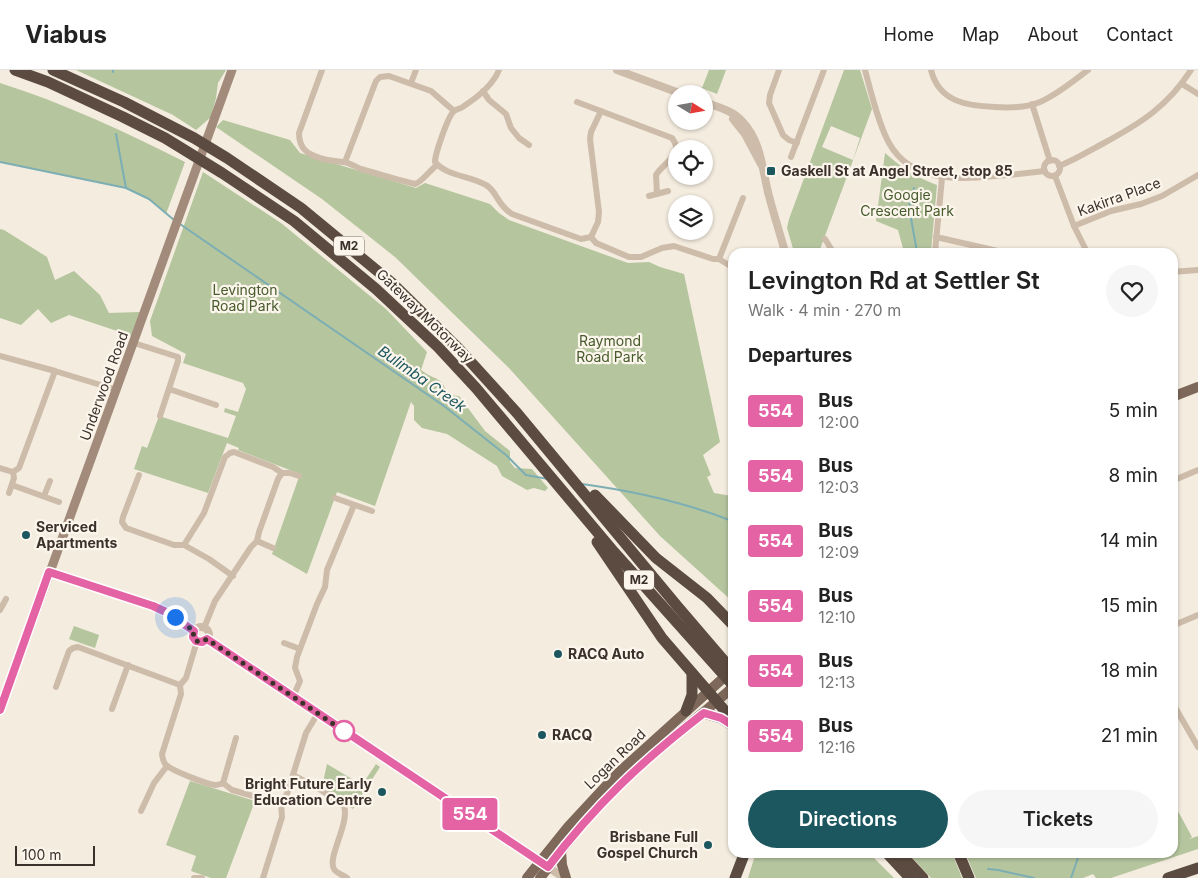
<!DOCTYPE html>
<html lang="en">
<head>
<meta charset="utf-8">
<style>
  body { margin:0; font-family:Inter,sans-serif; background:#f6f6f6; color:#222; height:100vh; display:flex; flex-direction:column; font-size:19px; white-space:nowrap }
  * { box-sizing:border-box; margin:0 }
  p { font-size:16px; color:#767676 }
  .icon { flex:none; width:28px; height:28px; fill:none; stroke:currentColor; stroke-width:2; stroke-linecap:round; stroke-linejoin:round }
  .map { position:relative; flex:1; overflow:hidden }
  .sheet { position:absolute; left:728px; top:178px; width:450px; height:610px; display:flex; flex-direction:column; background:#fff; border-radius:15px; box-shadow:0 1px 4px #0004 }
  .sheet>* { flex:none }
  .badge { padding:0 10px; border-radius:4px; font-size:18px; line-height:32px }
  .needle { width:32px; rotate:101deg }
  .tools { position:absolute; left:668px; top:15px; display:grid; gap:10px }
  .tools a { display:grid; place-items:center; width:45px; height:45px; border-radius:50%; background:#fff; box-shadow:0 1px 4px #0004; font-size:25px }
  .scale { position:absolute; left:15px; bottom:12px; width:80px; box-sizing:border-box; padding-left:5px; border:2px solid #3b302a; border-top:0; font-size:14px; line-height:18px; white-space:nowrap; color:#3b302a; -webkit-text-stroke:4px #fbf5ec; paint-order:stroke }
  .you { position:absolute; width:25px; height:25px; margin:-12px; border:4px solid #fff; border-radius:50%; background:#1a73e8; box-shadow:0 0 0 8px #1a73e833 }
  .map>.badge { position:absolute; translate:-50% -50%; box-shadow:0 0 0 2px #fff }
  h2 { padding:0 20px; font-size:19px; line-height:45px }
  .round { display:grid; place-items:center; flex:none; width:52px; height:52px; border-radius:26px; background:#f6f6f6 }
  .headline { display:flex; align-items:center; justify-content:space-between; height:85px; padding:0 20px }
  h1 { font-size:24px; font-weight:600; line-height:38px }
  .action { display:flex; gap:10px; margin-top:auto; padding:10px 20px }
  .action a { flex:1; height:58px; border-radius:30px; background:#1c575f; color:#fff; font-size:20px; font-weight:600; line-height:58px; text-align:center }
  .action a+a { background:#f6f6f6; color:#222 }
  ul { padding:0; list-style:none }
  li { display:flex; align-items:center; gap:15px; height:65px; padding:0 20px }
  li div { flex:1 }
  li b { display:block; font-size:19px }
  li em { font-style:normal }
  li .badge { min-width:55px; font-weight:700; text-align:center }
  header { display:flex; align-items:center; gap:30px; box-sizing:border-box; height:70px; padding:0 25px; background:#fff; border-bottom:1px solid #e0e0e0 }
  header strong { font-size:24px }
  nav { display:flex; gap:28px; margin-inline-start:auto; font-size:18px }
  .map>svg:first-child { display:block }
  .green { fill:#b5c59e; fill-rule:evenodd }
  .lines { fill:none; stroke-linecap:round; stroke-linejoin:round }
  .stream { stroke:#7caeb4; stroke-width:2 }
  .minor { stroke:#cebcaa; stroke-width:6 }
  .tertiary { stroke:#cebcaa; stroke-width:8 }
  .secondary { stroke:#a28b7b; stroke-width:9 }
  .primary { stroke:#7d685a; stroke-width:10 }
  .motorway { stroke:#5c4b40; stroke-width:11 }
  .line-casing { stroke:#fff; stroke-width:11 }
  .line { stroke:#e463a4; stroke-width:8 }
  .walk { stroke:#3b302a; stroke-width:5; stroke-dasharray:0 9 }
  .poi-dot { fill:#1c575f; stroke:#fbf5ec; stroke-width:2 }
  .stop-dot { fill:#fff; stroke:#e463a4; stroke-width:2.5 }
  .labels { text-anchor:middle; stroke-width:4.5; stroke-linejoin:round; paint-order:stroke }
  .shield { fill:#fbf5ec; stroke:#756b64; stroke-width:1 }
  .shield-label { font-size:12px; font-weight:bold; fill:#3b302a }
  .poi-label { font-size:14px; font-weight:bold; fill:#3b302a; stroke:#fbf5ec; text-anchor:start }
  .park-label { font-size:14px; fill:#475b2c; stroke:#fbf5ec }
  .street-label { font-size:14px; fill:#3b302a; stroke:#fbf5ec }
  .water-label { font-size:15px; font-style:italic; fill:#1c575f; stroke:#fbf5ec }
</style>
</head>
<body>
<header>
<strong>Viabus</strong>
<nav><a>Home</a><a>Map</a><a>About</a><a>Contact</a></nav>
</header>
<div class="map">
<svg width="1198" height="808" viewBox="0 0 1198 808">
  <rect width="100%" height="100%" fill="#f4ecdf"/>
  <g class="green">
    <polygon points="76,0 226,0 218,13 216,28 211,47 196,60 173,45"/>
    <polygon points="709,0 726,0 717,24 702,18"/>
    <path d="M844,0H860L872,39L819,182H794L787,158L789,149ZM831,56L860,68L853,90L822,77Z"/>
    <path d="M0,13C64,33 125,62 185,92L166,144L149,129L126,118L0,92Z"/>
    <polygon points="223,50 290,70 300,83 416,118 425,113 490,134 499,143 509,150 628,193 649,192 660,197 684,204 720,372 703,385 711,405 707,407 714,423 732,426 732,531 660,466 509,298 395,187 322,129 216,57"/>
    <path d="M885,83C905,100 912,105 937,115L931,182H904L898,160L876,151Z"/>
    <path d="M203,102L281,153L386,239L427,282L421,300C437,312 439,304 449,325L459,326L485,361L510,381V392L515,398L532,399L548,418L545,421L534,418L527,420L502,406L497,396L447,364L422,358L414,350V336L411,332L375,436L337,422L307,504L272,484L300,404L238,380L239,378L227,373L208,423L134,399L142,376L147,378L159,346L228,368L236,346L224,342L225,338L238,342L246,319L243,313L183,293L186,284L152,266L150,251Z"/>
    <polygon points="0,159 4,160 47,187 55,210 74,201 100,225 109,243 140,242 132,266 69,245 51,253 38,239 21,255 0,248"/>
    <polygon points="74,556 99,565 95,578 69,569"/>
    <polygon points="327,694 362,715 376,694 380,697 353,739 322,717"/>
    <polygon points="190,711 255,731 226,808 211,808 191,801 196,786 166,775"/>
    <polygon points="1173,732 1192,767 1189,769 1198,766 1198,779 1111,808 1096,808 1093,804 1083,808 976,808 965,783 1172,782"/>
    <polygon points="756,782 869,783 894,808 748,808"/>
    <polygon points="908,783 952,783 962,808 931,808"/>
  </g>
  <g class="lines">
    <g class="stream">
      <polyline points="113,0 113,2"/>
      <polyline points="116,64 126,118"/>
      <polyline points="0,92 126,118 149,129 174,150"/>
      <polyline points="914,118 909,137 917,182"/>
      <polyline points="180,154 444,336 506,385 526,405 548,409"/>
      <path d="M582,414C633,421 684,432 732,451"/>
      <polyline points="988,799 998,800 1034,808"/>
      <polyline points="1071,808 1080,782"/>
    </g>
    <g class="minor">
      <path d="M322,0L299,63C299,70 300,76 306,81C315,89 332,91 343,92C348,92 356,97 361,99C379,104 397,110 415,114C422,112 430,100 437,95"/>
      <path d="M499,0C493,15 478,27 464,36C461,39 456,39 454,41C448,46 435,84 435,92C448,107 469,105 486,115C497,121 497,135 512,144L581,169L591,167L596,173L629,187H641L662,178L674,176L713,189H719L732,197"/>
      <polyline points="779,0 770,25 769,33 783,65 789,70 797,73"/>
      <path d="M865,0C871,22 878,53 889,73C911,112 956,110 995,106C1012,105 1028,103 1045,101"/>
      <path d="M931,0C939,32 967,36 995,37C1010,38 1026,38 1040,32C1058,24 1073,11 1088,0"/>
      <polyline points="411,13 416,0"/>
      <polyline points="1182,14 1198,24"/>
      <polyline points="483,21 489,30 506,44 511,58 519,68 529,75"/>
      <path d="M577,32L672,68C685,84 663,93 656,105L657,124"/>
      <polyline points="1032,34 1050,91"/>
      <polyline points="791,87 824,0"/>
      <circle cx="1052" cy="98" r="8"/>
      <polyline points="345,92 376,11 380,7 389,6 431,21 454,41"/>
      <path d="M1059,96C1075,90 1089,81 1104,73C1141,53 1168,36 1191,0"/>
      <polyline points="1055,106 1074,156 1087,182"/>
      <polyline points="649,126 668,121"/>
      <polyline points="1074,156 1111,141 1141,134 1162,126 1198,105"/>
      <polyline points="591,167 598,152 599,142 590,69 591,62 601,41"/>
      <polyline points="936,167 1002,182"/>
      <polyline points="825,169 833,182"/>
      <polyline points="935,182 942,108"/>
      <polyline points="719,189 743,128"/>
      <polyline points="1172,202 1198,200"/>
      <polyline points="134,273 178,287 178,291 160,346"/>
      <polyline points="0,286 55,301 117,320"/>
      <polyline points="169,319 216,335"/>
      <polyline points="0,398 13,402"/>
      <polyline points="139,405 123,447 122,452 126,458 174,475 184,475 209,489 233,506"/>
      <polyline points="1172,411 1198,400"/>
      <polyline points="12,415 59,432"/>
      <polyline points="9,423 14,408 13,402 19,398 55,301"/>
      <polyline points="44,426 50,411"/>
      <polyline points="335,428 372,441"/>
      <polyline points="257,471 273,478"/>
      <polyline points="184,475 204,443 225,387 230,383 234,382 273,397 282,403 290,403 299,406"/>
      <polyline points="0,540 6,529"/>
      <polyline points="1172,556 1198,545"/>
      <polyline points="204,558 215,531 251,477 257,471 259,462 278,409 282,403"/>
      <path d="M197,571L186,608L180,615L181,624L162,684C163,689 163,692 166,695C173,701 206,714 215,715C216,715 223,714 223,713L232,720L277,733L281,732L287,724L306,663L318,643"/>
      <polyline points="284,573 300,579"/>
      <polyline points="56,617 69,581 73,578 78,577 180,615"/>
      <polyline points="293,627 300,611 295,598 297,587 317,534 325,517 327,500 354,435"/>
      <polyline points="1172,632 1198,677"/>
      <polyline points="112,639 128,595"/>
      <path d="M293,705L321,720L344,736C350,753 327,787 334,799C336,803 343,805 347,808"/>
      <polyline points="223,713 236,668"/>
      <polyline points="141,741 154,713 167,696"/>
      <polyline points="194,808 202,808"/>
      <polyline points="263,808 282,747 281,732"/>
    </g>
    <g class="tertiary">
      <polyline points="617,0 682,24"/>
      <path d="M704,32C717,37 732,40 742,51C762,72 762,100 769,126C774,145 780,164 785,182"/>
      <polyline points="733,49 745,64 761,94"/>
      <polyline points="49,502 153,536 175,547 194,561"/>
      <circle cx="201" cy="565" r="8"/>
      <polyline points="207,569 384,688 441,724 564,808"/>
    </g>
    <polyline class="secondary" points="0,640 232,0"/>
    <g class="primary">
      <polyline points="1172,327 1198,317"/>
      <polyline points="561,781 562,795 566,808"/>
      <polyline points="527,808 568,757 618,703 730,602"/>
      <path d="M540,808C566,775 591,741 622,712C657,678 696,650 732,618"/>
    </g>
    <g class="motorway">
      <polyline points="15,0 48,12 123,47 165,68 222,103 294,151 376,219 438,277 476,318 614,482 732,614"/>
      <polyline points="53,0 124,32 194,68 227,88 301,138 392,213 458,278 517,343 678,537 732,600"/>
      <polyline points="595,425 656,488 707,528 732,554"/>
      <polyline points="597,472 662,568 732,649"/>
      <polyline points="686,641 692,625 692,603"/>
      <polyline points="704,643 721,648 732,655"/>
      <polyline points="886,782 910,808"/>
      <polyline points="899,782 923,808"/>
      <polyline points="958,782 969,808"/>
      <polyline points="735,808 745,782"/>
      <polyline points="1168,808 1198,798"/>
    </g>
  </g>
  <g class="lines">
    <g class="line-casing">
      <path id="line" d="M0,640L49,502L153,536L166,542L194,561L193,567L196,571L202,572L207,569L548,797C595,735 643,690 704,643L721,648L732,655"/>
    </g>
    <use href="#line" class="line"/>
    <polyline class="walk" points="175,547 194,561 193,567 196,571 202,572 207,569 344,661"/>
  </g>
  <g class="poi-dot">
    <rect x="766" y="96" width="10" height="10" rx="2.5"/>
    <circle cx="26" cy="465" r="5"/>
    <circle cx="558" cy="584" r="5"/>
    <circle cx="542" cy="665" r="5"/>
    <circle cx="382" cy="722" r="5"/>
    <circle cx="708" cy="775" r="5"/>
  </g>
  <circle class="stop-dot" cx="344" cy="661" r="10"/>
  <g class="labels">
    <g class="shield">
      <rect x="334" y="166.5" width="30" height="19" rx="4"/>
      <rect x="624" y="500.5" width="30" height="19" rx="4"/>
    </g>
    <g class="shield-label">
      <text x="349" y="180">M2</text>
      <text x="639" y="514">M2</text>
    </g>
    <g class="poi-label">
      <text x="781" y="106">Gaskell St at Angel Street, stop 85</text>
      <text x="36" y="462">Serviced<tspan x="36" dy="16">Apartments</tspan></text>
      <text x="568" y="589">RACQ Auto</text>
      <text x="552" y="670">RACQ</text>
      <text x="372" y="719" text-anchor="end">Bright Future Early<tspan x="372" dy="16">Education Centre</tspan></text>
      <text x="698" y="772" text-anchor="end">Brisbane Full<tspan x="698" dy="16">Gospel Church</tspan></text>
    </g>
    <g class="park-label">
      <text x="907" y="130">Googie<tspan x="907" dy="16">Crescent Park</tspan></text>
      <text x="245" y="225">Levington<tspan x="245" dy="16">Road Park</tspan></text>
      <text x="610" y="276">Raymond<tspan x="610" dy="16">Road Park</tspan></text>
    </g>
    <g class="street-label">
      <text transform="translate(1119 127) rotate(-20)" y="5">Kakirra Place</text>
      <text transform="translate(425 246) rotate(44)" y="5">Gateway Motorway</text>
      <text transform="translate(104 316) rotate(-70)" y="5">Underwood Road</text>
      <text transform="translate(615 689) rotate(-44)" y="5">Logan Road</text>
    </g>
    <g class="water-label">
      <text transform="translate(422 309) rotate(35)" y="5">Bulimba Creek</text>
    </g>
  </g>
</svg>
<div class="tools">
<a><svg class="needle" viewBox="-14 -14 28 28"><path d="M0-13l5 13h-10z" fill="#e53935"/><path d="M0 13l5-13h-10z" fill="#767676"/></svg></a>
<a><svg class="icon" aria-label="locate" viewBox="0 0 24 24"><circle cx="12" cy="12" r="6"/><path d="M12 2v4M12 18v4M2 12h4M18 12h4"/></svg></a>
<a><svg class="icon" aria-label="layers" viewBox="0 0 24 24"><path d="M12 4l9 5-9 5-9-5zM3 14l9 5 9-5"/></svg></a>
</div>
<div class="scale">100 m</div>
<div class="you" style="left:175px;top:547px"></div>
<b class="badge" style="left:470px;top:744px;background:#e463a4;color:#fff">554</b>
<section class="sheet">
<div class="headline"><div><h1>Levington Rd at Settler St</h1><p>Walk · 4 min · 270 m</p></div><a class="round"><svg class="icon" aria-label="heart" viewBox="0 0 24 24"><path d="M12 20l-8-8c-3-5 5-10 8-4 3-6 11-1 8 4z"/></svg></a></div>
<h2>Departures</h2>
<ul>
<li><span class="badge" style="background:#e463a4;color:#fff">554</span><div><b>Bus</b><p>12:00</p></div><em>5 min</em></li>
<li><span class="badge" style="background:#e463a4;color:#fff">554</span><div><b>Bus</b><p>12:03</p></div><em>8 min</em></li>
<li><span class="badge" style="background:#e463a4;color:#fff">554</span><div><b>Bus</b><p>12:09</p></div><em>14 min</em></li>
<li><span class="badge" style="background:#e463a4;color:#fff">554</span><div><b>Bus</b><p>12:10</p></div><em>15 min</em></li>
<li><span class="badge" style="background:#e463a4;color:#fff">554</span><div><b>Bus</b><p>12:13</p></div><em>18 min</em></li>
<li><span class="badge" style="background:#e463a4;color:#fff">554</span><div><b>Bus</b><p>12:16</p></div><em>21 min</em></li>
</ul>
<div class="action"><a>Directions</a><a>Tickets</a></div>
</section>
</div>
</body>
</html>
